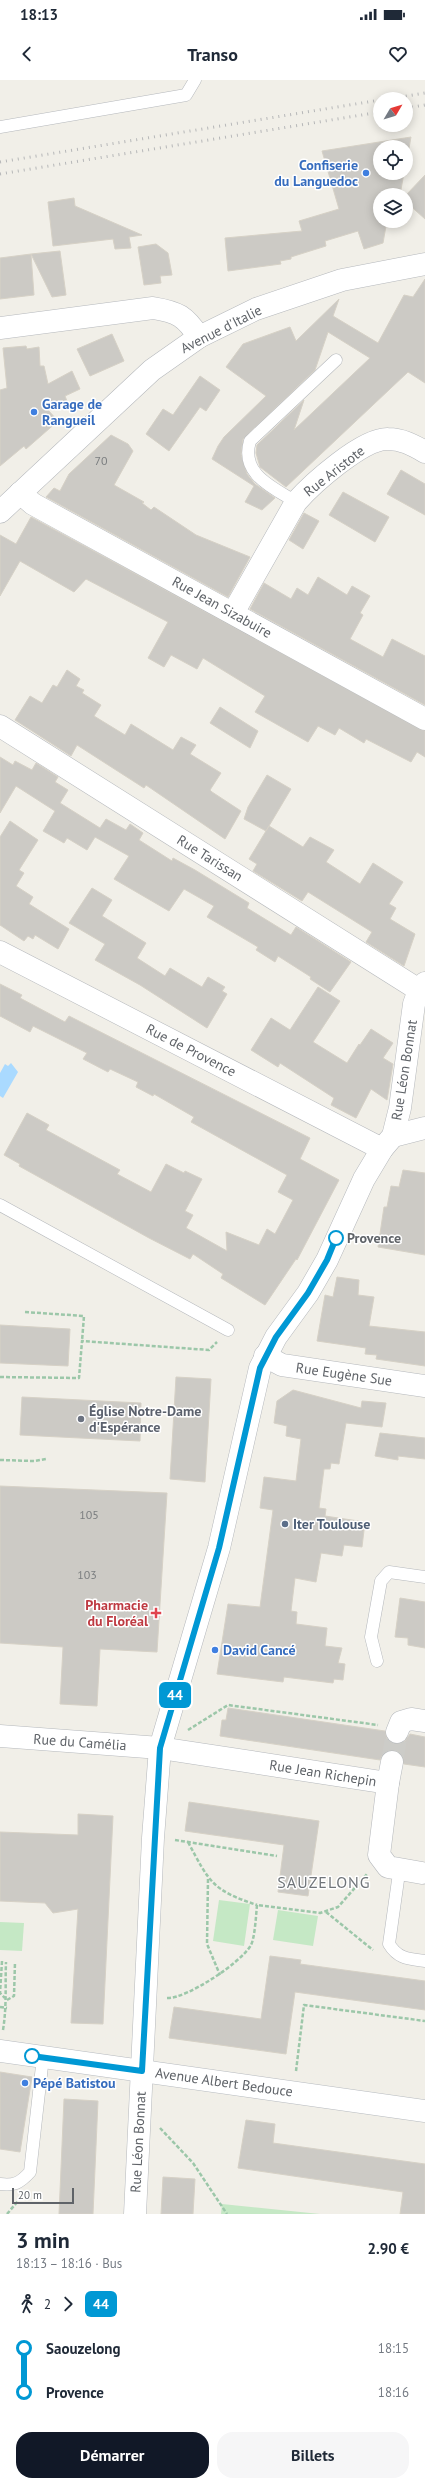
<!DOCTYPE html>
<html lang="fr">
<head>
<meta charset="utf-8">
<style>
  body { margin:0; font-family:"PT Sans",sans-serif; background:#f6f6f7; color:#1f2937; height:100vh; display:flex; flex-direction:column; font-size:15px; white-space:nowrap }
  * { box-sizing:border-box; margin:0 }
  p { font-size:13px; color:#747a83 }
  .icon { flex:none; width:22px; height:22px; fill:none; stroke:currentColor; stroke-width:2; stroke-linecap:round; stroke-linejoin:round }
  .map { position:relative; height:2134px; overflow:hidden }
  .side { display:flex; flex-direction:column; background:#fff; flex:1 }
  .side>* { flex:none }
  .badge { padding:0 8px; border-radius:6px; font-size:14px; line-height:26px }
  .needle { width:26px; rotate:52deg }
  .fabs { position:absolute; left:373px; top:12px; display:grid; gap:8px }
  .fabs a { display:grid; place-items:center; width:40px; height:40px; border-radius:50%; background:#fff; box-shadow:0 2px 10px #0003; font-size:20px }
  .scale { position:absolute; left:12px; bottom:10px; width:62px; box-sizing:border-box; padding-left:4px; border:2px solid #5f6368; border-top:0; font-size:11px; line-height:14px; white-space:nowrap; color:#5f6368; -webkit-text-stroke:3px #fff; paint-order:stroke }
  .map>.badge { position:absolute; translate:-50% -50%; box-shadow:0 0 0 2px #fff }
  .legs { display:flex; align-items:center; gap:6px; height:44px; padding:0 16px; font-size:13px }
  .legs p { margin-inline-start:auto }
  .head { display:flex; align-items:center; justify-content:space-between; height:68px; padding:0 16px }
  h1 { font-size:22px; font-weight:700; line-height:30px }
  .button { display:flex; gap:8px; margin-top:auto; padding:8px 16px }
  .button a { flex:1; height:46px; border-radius:16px; background:#111827; color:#fff; font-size:16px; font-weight:700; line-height:46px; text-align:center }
  .button a+a { background:#f6f6f7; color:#1f2937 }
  ul { padding:0 16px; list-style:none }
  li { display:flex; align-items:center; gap:14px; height:44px; font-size:15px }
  li i { display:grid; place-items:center; width:6px; height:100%; margin:0 5px; background:currentColor }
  li i::after { content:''; width:10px; height:10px; margin:-5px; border:3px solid; border-radius:50%; background:#fff }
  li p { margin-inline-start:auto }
  li:first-child i { background:linear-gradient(#0000 50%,currentColor 0) }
  li:last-child i { background:linear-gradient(currentColor 50%,#0000 0) }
  .status { display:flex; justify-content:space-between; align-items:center; height:28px; padding:0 20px; background:#fff; direction:ltr }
  .status svg { height:11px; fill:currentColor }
  header { display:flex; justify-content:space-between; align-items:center; height:52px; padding:0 16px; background:#fff; font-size:18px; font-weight:700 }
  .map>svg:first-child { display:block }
  .green { fill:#c5e8c5 }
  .water { fill:#aadaff }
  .building { fill:#cccac5; stroke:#d6d1c6 }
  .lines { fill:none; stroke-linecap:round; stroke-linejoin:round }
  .street-tunnel { stroke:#ccccc8; stroke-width:22; stroke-dasharray:22 11; stroke-linecap:butt }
  .lane-casing { stroke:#b5b8bc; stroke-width:13 }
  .street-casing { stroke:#b5b8bc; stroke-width:23 }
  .secondary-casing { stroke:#b6babf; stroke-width:23 }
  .path { stroke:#9cc7a9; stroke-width:2.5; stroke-dasharray:4 2; stroke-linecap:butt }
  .lane { stroke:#fff; stroke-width:12 }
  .street { stroke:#fff; stroke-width:22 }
  .secondary { stroke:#fff; stroke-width:22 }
  .rail { stroke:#b6b7b8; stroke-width:3; stroke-dasharray:1 5; stroke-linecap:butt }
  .line-1-casing { stroke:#fff; stroke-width:9 }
  .line-1 { stroke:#0098d4; stroke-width:6 }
  .shop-dot { fill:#3f7fe0; stroke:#fff; stroke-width:1.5 }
  .stop-1-dot { fill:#fff; stroke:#0098d4; stroke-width:2 }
  .worship-dot { fill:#6b7280; stroke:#fff; stroke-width:1.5 }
  .service-dot { fill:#5c6f8a; stroke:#fff; stroke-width:1.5 }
  .health-dot { fill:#e0444e; stroke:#fff; stroke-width:1.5 }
  .labels { text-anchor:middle; stroke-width:3; stroke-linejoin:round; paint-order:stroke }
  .number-label { font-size:12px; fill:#7a7d7f }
  .shop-label { font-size:14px; font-weight:bold; fill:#366cbe; stroke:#fff; text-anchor:start }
  .street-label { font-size:14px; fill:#5f6368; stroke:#fff }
  .stop-label { font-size:14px; font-weight:bold; fill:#5f6368; stroke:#fff; text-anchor:start }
  .worship-label { font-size:14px; font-weight:bold; fill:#5b616d; stroke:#fff; text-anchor:start }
  .service-label { font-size:14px; font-weight:bold; fill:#4e5e75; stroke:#fff; text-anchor:start }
  .health-label { font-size:14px; font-weight:bold; fill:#be3a42; stroke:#fff; text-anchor:end }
  .quarter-label { font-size:16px; letter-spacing:1px; fill:#70757a; stroke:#fff }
</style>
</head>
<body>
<div class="status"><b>18:13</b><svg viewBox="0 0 49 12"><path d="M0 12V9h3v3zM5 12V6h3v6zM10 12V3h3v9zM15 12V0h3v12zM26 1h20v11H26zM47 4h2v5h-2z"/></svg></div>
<header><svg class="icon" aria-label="back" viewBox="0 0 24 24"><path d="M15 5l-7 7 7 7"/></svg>Transo<svg class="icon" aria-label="heart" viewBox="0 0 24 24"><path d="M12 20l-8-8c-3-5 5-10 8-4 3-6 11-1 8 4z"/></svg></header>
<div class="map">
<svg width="425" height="2134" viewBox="0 0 425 2134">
  <rect width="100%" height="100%" fill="#f1efe8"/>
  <g class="green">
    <polygon points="219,1820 250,1824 244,1866 213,1861"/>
    <polygon points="278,1830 318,1836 313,1866 273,1860"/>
    <polygon points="0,1842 24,1843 22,1871 0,1870"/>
    <polygon points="222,2124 320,2134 221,2134"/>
  </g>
  <polygon class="water" points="11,983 18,992 3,1018 0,1016 0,993 5,984 8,986"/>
  <g class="building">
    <polygon points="411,57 406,85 406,67 380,67 380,93 404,93 400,115 380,115 380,141 395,141 394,146 386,146 383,163 364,169 358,151 325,161 326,166 291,177 291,179 280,181 281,184 228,191 225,158 302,151 299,141 339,129 322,71"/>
    <polygon points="425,95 425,139 406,122 406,115"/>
    <polygon points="74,118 75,126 142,155 129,157 131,168 115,169 113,159 53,166 48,122"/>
    <polygon points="156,164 168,173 172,195 160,196 161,203 144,205 138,167"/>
    <polygon points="60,171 66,215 52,217 31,174"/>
    <polygon points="31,174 34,215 0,219 0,178"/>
    <polygon points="425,199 425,303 408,292 286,407 260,387 256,373 257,365 304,320 294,350 370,278 328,252 315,290 243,359 241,374 247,394 255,404 275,418 262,430 245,422 254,406 212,379 218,366 224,357 266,316 226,287 243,264 290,247 296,261 339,219 333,236 378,263 404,215 413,217"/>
    <polygon points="112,254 124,281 90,296 77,269"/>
    <polygon points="26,266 27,269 39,267 40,286 44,286 48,304 72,291 80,309 65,316 67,321 48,330 58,341 26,369 24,366 0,386 0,310 7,308 3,268"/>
    <polygon points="200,296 220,310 206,331 200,327 169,371 146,354 163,329 173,335"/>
    <polygon points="111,355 128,364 133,371 114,405 144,422 142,423 151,430 154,427 196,455 250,477 228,517 46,417 54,408 60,411 69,394"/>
    <polygon points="401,390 425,404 425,435 387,414"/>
    <polygon points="343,412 389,437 375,462 329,435"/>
    <polygon points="304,433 319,441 303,469 289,460"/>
    <polygon points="31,437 425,651 425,677 417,672 411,682 366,659 364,663 339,648 335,655 318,646 308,662 255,632 265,616 203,578 197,589 171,575 164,587 148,578 168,542 86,499 74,512 20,481 0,516 0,455 16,464"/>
    <polygon points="318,497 347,515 352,506 370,516 360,533 363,535 350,559 383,577 392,559 425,576 425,625 250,529 264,503 291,519 297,508 308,515"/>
    <polygon points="67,590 80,599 76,606 84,610 82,613 101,625 94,636 125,655 131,644 173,670 181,657 196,665 190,674 221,693 210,710 212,712 241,731 225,759 146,705 144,708 77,665 71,676 15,640 30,616 42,623 53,605 57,607"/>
    <polygon points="220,627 258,651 250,668 210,643"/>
    <polygon points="0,677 13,685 15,681 32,690 36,683 58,697 55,702 68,710 60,723 100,748 106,739 126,750 130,744 143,753 139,760 172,781 173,778 195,790 249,823 247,828 291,855 296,847 351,882 330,912 310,899 311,897 278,876 275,882 256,870 258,867 207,837 214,826 184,809 169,831 114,799 129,776 95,757 87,770 67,758 64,763 43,751 55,731 16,706 0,733"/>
    <polygon points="267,695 291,709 266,751 244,739 248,727"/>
    <polygon points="10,741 38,760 19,790 24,793 16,806 33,817 29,824 69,849 58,869 35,855 33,859 28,856 24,861 0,845 0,757"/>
    <polygon points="269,746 303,767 310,757 334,770 326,782 360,804 373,783 403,802 389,824 396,828 390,839 415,854 404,886 366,862 372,852 308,812 302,821 253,791 257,784 249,779"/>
    <polygon points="92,808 112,820 102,836 146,863 137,878 165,896 170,888 202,907 208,897 225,907 222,911 227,914 207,948 140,905 95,880 105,864 69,843"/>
    <polygon points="0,904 22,915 20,918 65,942 69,936 310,1058 300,1079 339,1100 297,1180 296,1179 265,1225 221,1198 223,1194 193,1174 190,1179 149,1158 19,1086 20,1084 4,1075 27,1033 49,1045 46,1050 120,1090 117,1094 151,1112 166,1084 184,1093 185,1091 202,1099 185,1131 193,1135 186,1148 227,1171 226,1152 259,1165 267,1149 275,1154 293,1120 278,1112 287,1095 191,1042 194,1037 154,1014 153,1016 136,1007 138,1002 110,989 108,992 83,979 87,973 33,946 30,952 0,936"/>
    <polygon points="318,907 340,921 313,962 347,983 359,964 360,965 371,949 393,963 383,978 393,984 387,1020 371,1009 356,1038 331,1025 334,1018 280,983 278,987 251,970 271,938 290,950"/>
    <polygon points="403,1090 425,1093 425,1175 378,1167 384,1127 387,1127 391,1106 399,1107"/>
    <polygon points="337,1197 359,1200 358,1215 374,1217 369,1246 425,1252 425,1286 376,1279 377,1275 365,1274 366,1268 317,1261 325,1215 333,1217"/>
    <polygon points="0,1245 70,1249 68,1286 0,1283"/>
    <polygon points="176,1297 211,1299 205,1402 170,1399"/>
    <polygon points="293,1310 361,1328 362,1321 386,1323 382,1347 346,1343 339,1384 331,1383 330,1389 324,1389 319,1428 326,1429 325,1436 365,1442 362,1467 344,1465 342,1476 321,1473 316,1502 295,1498 291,1531 297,1532 296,1544 327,1548 325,1566 342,1568 338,1583 345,1584 343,1600 334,1599 333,1603 284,1597 283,1602 217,1594 228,1524 260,1527 273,1430 260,1428 264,1397 296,1401 301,1359 286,1356 287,1346 274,1343 277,1321"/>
    <polygon points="22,1317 141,1323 140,1361 20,1355"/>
    <polygon points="380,1353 425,1358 425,1379 398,1376 398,1380 375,1376"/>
    <polygon points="0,1406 167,1413 157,1572 100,1569 97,1626 60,1624 63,1567 0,1563"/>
    <polygon points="400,1518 425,1522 425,1568 408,1565 408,1558 395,1557"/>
    <polygon points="228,1628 385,1651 387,1659 393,1664 404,1662 410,1654 425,1657 425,1687 404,1684 400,1673 394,1670 383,1674 380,1680 220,1656 222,1640 226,1640"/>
    <polygon points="189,1722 319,1741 308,1816 278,1812 284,1765 185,1751"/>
    <polygon points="78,1734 113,1736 103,1944 71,1943 78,1829 53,1833 45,1823 0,1821 0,1752 78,1755"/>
    <polygon points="270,1876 301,1880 300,1884 425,1901 425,1930 295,1912 286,1974 169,1958 174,1927 261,1939"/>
    <polygon points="0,1992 32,1997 20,2072 0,2069"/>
    <polygon points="64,2019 98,2021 93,2134 59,2134"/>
    <polygon points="246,2040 275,2044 273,2063 425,2084 425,2134 400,2134 403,2112 238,2088"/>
    <polygon points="163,2097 195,2099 193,2134 161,2134"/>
  </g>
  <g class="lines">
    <polyline class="street-tunnel" points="392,1682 397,1652"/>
    <g class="lane-casing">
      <g id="lane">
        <polyline points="0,47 186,15 195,0"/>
        <path d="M296,422C272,407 240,394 250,361L336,280"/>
        <polyline points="0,1125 228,1250"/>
        <polyline points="377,1581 371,1557 381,1501 389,1492 425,1497"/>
        <path d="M398,1800L389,1864C398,1879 409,1879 425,1881"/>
        <path d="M0,2104C14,2106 20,2103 30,2092L43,1977"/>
      </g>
    </g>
    <g class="street-casing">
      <g id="street">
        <path d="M0,248L153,228C178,232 185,236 199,257"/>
        <polyline points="20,413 33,424 425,639"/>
        <polyline points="0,432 152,290 199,257 256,229 342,200 425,184"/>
        <path d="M233,533L296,422C312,404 363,358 388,359C402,359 413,365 425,372"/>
        <polyline points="0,646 419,910"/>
        <polyline points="0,872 382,1069"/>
        <polyline points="393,1056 425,1048"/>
        <polyline points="265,1276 282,1285 425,1306"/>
        <polyline points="397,1652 401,1642 411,1639 425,1641"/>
        <polyline points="0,1656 160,1668 388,1703 379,1775 388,1787 422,1793"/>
        <polyline points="388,1703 392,1682"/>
        <polyline points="135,2134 153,1758 160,1668 219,1468 260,1288 276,1257 308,1213 327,1180 364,1099 382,1069 393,1056 400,1028 414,924 419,910 425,903"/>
      </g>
    </g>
    <g class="secondary-casing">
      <polyline id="secondary" points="0,1971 425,2031"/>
    </g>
    <g class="path">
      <polyline points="25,1232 84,1236 82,1261"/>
      <polyline points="0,1297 79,1298 82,1261 209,1270 217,1262"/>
      <polyline points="0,1380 34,1381 46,1379"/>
      <polyline points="188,1650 228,1625 378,1645"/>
      <polyline points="175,1760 277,1776"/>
      <path d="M188,1762C210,1803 212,1810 257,1825"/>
      <polyline points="208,1799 207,1864 220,1895"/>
      <polyline points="326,1832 373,1870"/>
      <polyline points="2,1881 0,1913 5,1918"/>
      <path d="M167,1918C186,1919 241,1883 251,1865C255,1857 256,1835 257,1825L320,1833L338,1827L367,1794"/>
      <polyline points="7,1920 14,1916 15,1882"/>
      <polyline points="0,1927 7,1928"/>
      <path d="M3,1950C7,1925 5,1906 6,1882"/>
      <polyline points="296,1991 304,1925 425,1941"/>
      <polyline points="160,2048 193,2083 227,2134"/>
      <polyline points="7,2134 18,2121"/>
    </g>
    <use href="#lane" class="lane"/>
    <use href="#street" class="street"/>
    <use href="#secondary" class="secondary"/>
    <g class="rail">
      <polyline points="388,19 425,13"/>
      <polyline points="406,28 425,25"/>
      <polyline points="0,82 380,20"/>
      <polyline points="0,94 380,32"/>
    </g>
  </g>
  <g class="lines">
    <g class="line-1-casing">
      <polyline id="line-1" points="32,1976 142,1991 160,1668 219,1468 260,1288 276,1257 308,1213 327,1180 336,1158"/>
    </g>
    <use href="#line-1" class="line-1"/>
  </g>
  <g class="shop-dot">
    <circle cx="366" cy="93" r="4"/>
    <circle cx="34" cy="332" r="4"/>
    <circle cx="215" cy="1570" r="4"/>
    <circle cx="25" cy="2003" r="4"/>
  </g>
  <g class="stop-1-dot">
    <circle cx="336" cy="1158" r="7"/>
    <circle cx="32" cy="1976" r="7"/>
  </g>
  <circle class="worship-dot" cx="81" cy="1339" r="4"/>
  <circle class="service-dot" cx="285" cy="1444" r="4"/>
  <path class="health-dot" d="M154 1527h4v4h4v4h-4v4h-4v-4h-4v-4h4z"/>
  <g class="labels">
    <g class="number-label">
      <text x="101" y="385">70</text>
      <text x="89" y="1439">105</text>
      <text x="87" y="1499">103</text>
    </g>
    <g class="shop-label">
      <text x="358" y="90" text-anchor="end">Confiserie<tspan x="358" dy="16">du Languedoc</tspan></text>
      <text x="42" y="329">Garage de<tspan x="42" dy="16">Rangueil</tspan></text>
      <text x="223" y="1575">David Cancé</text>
      <text x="33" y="2008">Pépé Batistou</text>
    </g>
    <g class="street-label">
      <text transform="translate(221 249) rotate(-27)" y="5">Avenue d'Italie</text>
      <text transform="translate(334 391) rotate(-38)" y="5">Rue Aristote</text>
      <text transform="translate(222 527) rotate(29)" y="5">Rue Jean Sizabuire</text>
      <text transform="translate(210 778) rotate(32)" y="5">Rue Tarissan</text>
      <text transform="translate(191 970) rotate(27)" y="5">Rue de Provence</text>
      <text transform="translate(404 990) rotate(-81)" y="5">Rue Léon Bonnat</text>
      <text transform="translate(344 1294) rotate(8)" y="5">Rue Eugène Sue</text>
      <text transform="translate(80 1662) rotate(4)" y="5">Rue du Camélia</text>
      <text transform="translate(323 1693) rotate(9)" y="5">Rue Jean Richepin</text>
      <text transform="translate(224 2002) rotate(8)" y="5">Avenue Albert Bedouce</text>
      <text transform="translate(138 2062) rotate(-87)" y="5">Rue Léon Bonnat</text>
    </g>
    <g class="stop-label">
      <text x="347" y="1163">Provence</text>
    </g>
    <g class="worship-label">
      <text x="89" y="1336">Église Notre-Dame<tspan x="89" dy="16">d'Espérance</tspan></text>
    </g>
    <g class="service-label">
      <text x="293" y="1449">Iter Toulouse</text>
    </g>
    <g class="health-label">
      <text x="148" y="1530">Pharmacie<tspan x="148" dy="16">du Floréal</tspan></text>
    </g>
    <g class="quarter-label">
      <text x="324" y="1808">SAUZELONG</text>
    </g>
  </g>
</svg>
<div class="fabs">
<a><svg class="needle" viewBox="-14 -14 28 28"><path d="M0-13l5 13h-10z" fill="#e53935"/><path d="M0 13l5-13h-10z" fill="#747a83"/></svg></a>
<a><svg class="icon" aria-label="locate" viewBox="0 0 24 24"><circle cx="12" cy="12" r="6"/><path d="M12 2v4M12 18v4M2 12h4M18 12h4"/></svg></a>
<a><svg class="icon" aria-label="layers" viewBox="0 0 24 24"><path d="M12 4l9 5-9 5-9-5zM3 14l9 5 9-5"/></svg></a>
</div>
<div class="scale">20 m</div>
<b class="badge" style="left:175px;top:1615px;background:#0098d4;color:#fff">44</b>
</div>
<section class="side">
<div class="head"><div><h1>3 min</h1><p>18:13 – 18:16 · Bus</p></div><b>2.90 €</b></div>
<div class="legs"><svg class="icon" aria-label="walk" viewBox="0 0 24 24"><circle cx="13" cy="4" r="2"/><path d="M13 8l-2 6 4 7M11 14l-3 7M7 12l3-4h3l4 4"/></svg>2<svg class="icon" aria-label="forward" viewBox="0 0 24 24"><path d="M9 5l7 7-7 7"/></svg><b class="badge" style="background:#0098d4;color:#fff">44</b></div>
<ul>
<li><i style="color:#0098d4"></i><b>Saouzelong</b><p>18:15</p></li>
<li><i style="color:#0098d4"></i><b>Provence</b><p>18:16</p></li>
</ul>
<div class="button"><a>Démarrer</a><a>Billets</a></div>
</section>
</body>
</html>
